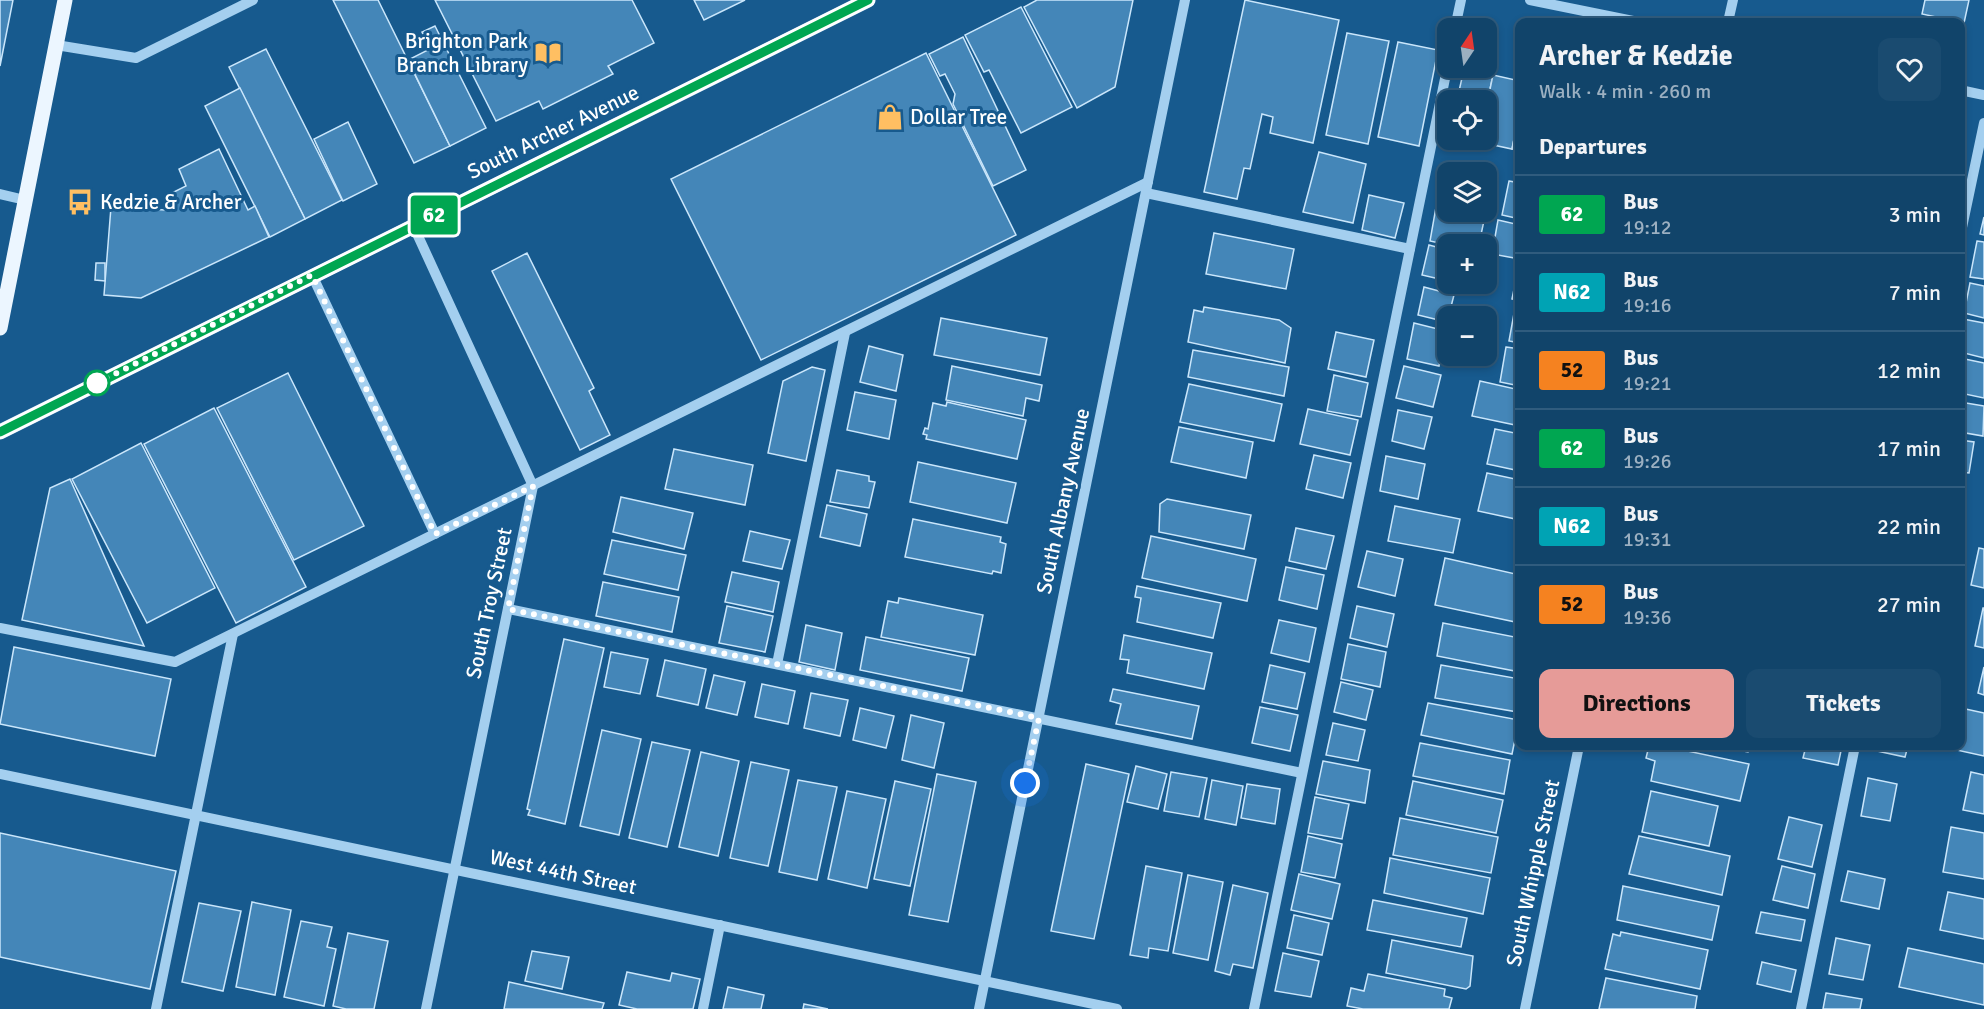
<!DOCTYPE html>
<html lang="en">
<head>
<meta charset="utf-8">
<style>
  body { margin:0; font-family:Signika,sans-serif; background:#1a4b70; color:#f1f3f6; height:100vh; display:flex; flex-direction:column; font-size:22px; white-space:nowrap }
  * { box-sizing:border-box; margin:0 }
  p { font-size:20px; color:#9cb0c1 }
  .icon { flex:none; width:33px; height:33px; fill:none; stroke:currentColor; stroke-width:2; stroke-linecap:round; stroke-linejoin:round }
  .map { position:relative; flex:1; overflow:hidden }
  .drawer { position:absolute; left:1515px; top:18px; width:450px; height:732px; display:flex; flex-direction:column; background:#11446a; border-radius:12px; box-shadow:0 3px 9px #0003,0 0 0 2px #305c7e }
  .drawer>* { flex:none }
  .badge { padding:0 12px; border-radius:4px; font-size:21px; line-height:39px }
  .needle { width:39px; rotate:13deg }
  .tools { position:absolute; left:1437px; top:18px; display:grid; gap:12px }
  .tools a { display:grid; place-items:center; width:60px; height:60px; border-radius:12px; background:#11446a; box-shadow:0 3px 9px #0003,0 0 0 2px #305c7e; font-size:30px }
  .you { position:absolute; width:30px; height:30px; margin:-15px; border:4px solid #fff; border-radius:50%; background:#1a73e8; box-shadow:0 0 0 9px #1a73e833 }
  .map>.badge { position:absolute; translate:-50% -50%; box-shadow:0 0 0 3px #fff }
  h2 { padding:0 24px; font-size:22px; line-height:54px }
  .round { display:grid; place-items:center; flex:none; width:63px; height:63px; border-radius:12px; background:#1a4b70 }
  .summary { display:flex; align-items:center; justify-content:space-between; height:102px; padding:0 24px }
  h1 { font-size:28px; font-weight:700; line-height:45px }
  .action { display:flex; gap:12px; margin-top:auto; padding:12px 24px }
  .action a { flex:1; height:69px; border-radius:12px; background:#e69b98; color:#111; font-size:24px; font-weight:700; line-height:69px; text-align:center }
  .action a+a { background:#1a4b70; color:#f1f3f6 }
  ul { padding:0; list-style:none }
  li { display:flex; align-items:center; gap:18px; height:78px; padding:0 24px; border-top:2px solid #305c7e }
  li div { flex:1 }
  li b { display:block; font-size:22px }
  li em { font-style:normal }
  li .badge { min-width:66px; font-weight:700; text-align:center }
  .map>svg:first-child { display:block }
  .building { fill:#4486b8; stroke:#cae6fb; stroke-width:1.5 }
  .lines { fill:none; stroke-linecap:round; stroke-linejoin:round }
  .minor { stroke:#a4cfef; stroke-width:10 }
  .major { stroke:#ecf6ff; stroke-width:15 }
  .line-casing { stroke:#fff; stroke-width:14 }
  .line { stroke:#00a651; stroke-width:9 }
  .walk { stroke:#fff; stroke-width:6; stroke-dasharray:0 10.8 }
  .stop-dot { fill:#fff; stroke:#00a651; stroke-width:3 }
  .labels { text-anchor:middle; stroke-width:6; stroke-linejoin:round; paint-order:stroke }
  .poi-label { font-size:21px; fill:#fff; stroke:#175a8e; text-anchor:start }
  .street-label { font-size:21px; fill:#fff; stroke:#175a8e }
</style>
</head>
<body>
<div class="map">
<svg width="1984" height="1009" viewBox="0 0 1984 1009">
  <rect width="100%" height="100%" fill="#175a8e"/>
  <g class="building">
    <polygon points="0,0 13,0 0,66"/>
    <polygon points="333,0 378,0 450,146 414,163"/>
    <polygon points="435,0 632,0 654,43 608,66 613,74 543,109 539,101 496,121"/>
    <polygon points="694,0 745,0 704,20"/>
    <polygon points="1037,0 1133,0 1115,87 1077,108 1024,7"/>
    <polygon points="1245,0 1339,20 1313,143 1270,133 1273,117 1262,114 1250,169 1244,168 1237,199 1204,192"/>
    <polygon points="1925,0 1969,0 1964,23 1922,14"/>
    <polygon points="1021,7 1072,107 1021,133 989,70 984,72 965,35"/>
    <polygon points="435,26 486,128 450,146 408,60 430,49 422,32"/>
    <polygon points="1347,33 1389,41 1368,144 1326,135"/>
    <polygon points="963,37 1026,170 993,186 953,104 955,94 945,74 940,76 929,54"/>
    <polygon points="1398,42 1438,50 1419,146 1378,137"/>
    <polygon points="266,49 342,200 305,219 229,67"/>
    <polygon points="926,53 1016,235 761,360 671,179"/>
    <polygon points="1464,69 1493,75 1486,108 1486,100 1457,100"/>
    <polygon points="1493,75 1520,81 1520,109 1512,149 1479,142 1480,140 1486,140 1486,108"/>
    <polygon points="240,88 305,219 270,237 205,106"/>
    <polygon points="1520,109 1520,151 1512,149"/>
    <polygon points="348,122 377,184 343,201 314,139"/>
    <polygon points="1960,148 1965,149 1960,175"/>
    <polygon points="219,149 248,210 255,206 269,237 141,298 104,295 111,207 165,210 166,196 186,186 179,169"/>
    <polygon points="1319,152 1366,164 1353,223 1303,212"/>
    <polygon points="1445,169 1461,172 1448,172 1448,202 1439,200"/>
    <polygon points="1509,181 1520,183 1520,219 1502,215"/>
    <polygon points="1369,195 1404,203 1395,238 1362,230"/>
    <polygon points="1436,207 1448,209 1448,212 1485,216 1479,244 1448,245 1430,241"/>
    <polygon points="1984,217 1984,235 1980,234"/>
    <polygon points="1498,220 1520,225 1520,259 1492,254"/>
    <polygon points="1214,233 1294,249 1286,289 1206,274"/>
    <polygon points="1977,241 1984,242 1984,279 1970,277"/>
    <polygon points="1429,245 1448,250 1448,281 1422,275"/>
    <polygon points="527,253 594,388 589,391 610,435 580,450 492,271"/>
    <polygon points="96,263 105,263 105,281 95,280"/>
    <polygon points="1519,265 1520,265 1520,301 1512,299"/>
    <polygon points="1970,283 1984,286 1984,318 1964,313"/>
    <polygon points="1424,287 1454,295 1447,322 1418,315"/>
    <polygon points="1204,307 1279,320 1291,328 1285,363 1188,342 1194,310 1203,312"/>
    <polygon points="1515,308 1520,309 1520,343 1509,341"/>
    <polygon points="941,318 1047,338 1040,375 934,355"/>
    <polygon points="1963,319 1984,323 1984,358 1960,352"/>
    <polygon points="1414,323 1446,331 1439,366 1407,359"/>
    <polygon points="1336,332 1374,340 1366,377 1328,369"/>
    <polygon points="869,346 903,355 896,391 860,382"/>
    <polygon points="1506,347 1520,349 1520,386 1500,382"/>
    <polygon points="1193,350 1289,367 1284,396 1188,377"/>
    <polygon points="1960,358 1984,363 1984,398 1960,393"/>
    <polygon points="952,366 1042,385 1039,401 1026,398 1023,416 946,400"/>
    <polygon points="1404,366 1441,375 1433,407 1396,398"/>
    <polygon points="812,367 825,370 806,461 768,453 783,381"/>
    <polygon points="288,373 364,526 294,560 217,408"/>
    <polygon points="1334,375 1368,383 1361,417 1327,411"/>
    <polygon points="1480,381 1520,390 1520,426 1472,416"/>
    <polygon points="1189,384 1282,404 1274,441 1180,422"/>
    <polygon points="855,392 896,400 889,439 847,430"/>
    <polygon points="947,402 1026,420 1017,459 926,439 927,435 923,434 925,428 928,429 933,403 946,406"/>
    <polygon points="1960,402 1984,406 1983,436 1960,432"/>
    <polygon points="214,408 306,587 236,623 144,444"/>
    <polygon points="1308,409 1358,420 1350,455 1300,444"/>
    <polygon points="1398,410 1432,417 1424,449 1392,441"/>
    <polygon points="1179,427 1253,442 1246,478 1171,462"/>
    <polygon points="1495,429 1520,434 1520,471 1487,464"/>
    <polygon points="1960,440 1974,442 1969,473 1960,472"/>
    <polygon points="141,443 215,588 147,623 72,479"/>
    <polygon points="674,449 753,465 745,505 665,489"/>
    <polygon points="1314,455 1351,463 1343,498 1306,489"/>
    <polygon points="1386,456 1425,464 1418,499 1380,491"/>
    <polygon points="918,462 1016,483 1007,523 910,502"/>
    <polygon points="837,470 869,476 869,481 875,482 869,508 830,502"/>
    <polygon points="1487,473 1520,480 1520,520 1478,511"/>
    <polygon points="70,479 144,646 22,620 50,488"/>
    <polygon points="1960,482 1964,483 1960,502"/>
    <polygon points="621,497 693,513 684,549 613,532"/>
    <polygon points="1167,499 1251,515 1244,549 1159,532 1160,504"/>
    <polygon points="827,505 867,514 860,546 820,537"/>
    <polygon points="1395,506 1460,519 1453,553 1388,541"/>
    <polygon points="913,519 1001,537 1000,542 1006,544 1001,573 993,571 992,574 905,557"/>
    <polygon points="1296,528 1334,536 1326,569 1289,561"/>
    <polygon points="750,531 790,540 782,569 743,561"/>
    <polygon points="1151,536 1256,559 1247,601 1142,578"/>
    <polygon points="612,540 686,555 678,590 604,574"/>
    <polygon points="1979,548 1984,549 1984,588 1971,585"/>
    <polygon points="1367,551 1403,559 1395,596 1358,587"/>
    <polygon points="1445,558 1520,575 1520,623 1435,605"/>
    <polygon points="1286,567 1324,575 1317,609 1279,600"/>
    <polygon points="732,572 779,582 773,612 725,602"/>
    <polygon points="603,582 679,597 672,632 596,616"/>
    <polygon points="1137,586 1221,603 1213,638 1137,622 1141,598 1135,597"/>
    <polygon points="899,598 983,615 975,655 881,637 888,601 898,603"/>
    <polygon points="727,606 773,616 765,652 719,643"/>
    <polygon points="1357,606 1394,614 1387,647 1350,638"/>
    <polygon points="1983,608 1984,608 1984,648 1975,646"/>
    <polygon points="1279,620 1316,628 1309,662 1271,653"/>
    <polygon points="1443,623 1520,638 1520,672 1437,656"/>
    <polygon points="806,625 842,633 835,670 799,662"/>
    <polygon points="1124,635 1212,653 1204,689 1127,673 1129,660 1120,659"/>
    <polygon points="866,637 969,658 962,691 860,670"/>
    <polygon points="564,639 604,648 565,824 528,815 530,810 527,809"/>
    <polygon points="1348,644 1386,652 1380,687 1341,679"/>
    <polygon points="14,647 171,679 155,756 0,724"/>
    <polygon points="611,652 648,659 640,694 604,687"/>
    <polygon points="665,660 706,669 698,705 657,696"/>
    <polygon points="1270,665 1305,673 1297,709 1262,702"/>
    <polygon points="1441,665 1520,679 1518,712 1435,698"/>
    <polygon points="1984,667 1984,695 1978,693"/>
    <polygon points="714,675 745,682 737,715 706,708"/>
    <polygon points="1341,682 1373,690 1366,720 1334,712"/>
    <polygon points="762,684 795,691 788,724 755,717"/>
    <polygon points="1113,689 1199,706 1192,739 1116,724 1121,704 1110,701"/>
    <polygon points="811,693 848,700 840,736 804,728"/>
    <polygon points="1428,703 1519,720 1512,754 1421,735"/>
    <polygon points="1260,707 1298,715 1290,751 1252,743"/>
    <polygon points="860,708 894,716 886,748 853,740"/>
    <polygon points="1961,708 1984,713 1984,756 1952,749 1953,746 1960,746"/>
    <polygon points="911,715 944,723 934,768 902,760"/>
    <polygon points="1333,723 1365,730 1358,761 1326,755"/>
    <polygon points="602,730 641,739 619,835 580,826"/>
    <polygon points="652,742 690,750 667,847 629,838"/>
    <polygon points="1420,743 1510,760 1504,794 1413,776"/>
    <polygon points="1649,746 1664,746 1749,764 1740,801 1651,781 1655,761 1646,758"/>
    <polygon points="1716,746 1750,746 1748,752"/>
    <polygon points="1806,746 1842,746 1838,765 1803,758"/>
    <polygon points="1873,746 1908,746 1905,757 1872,750"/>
    <polygon points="701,752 739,761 718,856 679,847"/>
    <polygon points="1323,761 1370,770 1365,803 1316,794"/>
    <polygon points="751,762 789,770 768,866 730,858"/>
    <polygon points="1086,764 1129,774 1094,939 1051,931"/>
    <polygon points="1136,766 1167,774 1158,809 1127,802"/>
    <polygon points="1171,772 1207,778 1199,817 1164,811"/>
    <polygon points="1971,772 1984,775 1984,814 1963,810"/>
    <polygon points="937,774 976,782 948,922 909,915"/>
    <polygon points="1868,778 1897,784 1890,821 1861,816"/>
    <polygon points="798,780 837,787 817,880 779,872"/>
    <polygon points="1212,780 1243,786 1236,825 1205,819"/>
    <polygon points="895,781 931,789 910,886 874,879"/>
    <polygon points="1413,781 1503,800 1496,833 1406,815"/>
    <polygon points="1247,784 1280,789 1275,824 1241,818"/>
    <polygon points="847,791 886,799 867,888 828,879"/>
    <polygon points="1651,791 1718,806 1709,846 1642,832"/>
    <polygon points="1315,797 1349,804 1342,839 1308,833"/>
    <polygon points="1789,817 1822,825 1812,867 1778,859"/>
    <polygon points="1400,818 1498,837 1491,873 1393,855"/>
    <polygon points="1951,827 1984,833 1984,879 1943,872"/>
    <polygon points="0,833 176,871 150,989 0,957"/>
    <polygon points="1308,836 1342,844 1335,878 1301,872"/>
    <polygon points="1639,836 1730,856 1722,895 1629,874"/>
    <polygon points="1390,858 1490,878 1483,914 1384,893"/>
    <polygon points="1146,866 1182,873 1168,951 1149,948 1148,958 1130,955"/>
    <polygon points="1782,866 1815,874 1808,908 1773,900"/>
    <polygon points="1848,871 1885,879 1879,909 1841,901"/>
    <polygon points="1299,874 1340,884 1332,919 1291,910"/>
    <polygon points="1188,875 1223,882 1208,960 1173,953"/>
    <polygon points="1233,885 1268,893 1253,968 1233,964 1230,975 1215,971"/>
    <polygon points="1623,886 1719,906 1712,940 1617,920"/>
    <polygon points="1948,892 1984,899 1984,939 1940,930"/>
    <polygon points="1373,900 1467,918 1461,947 1367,930"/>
    <polygon points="252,902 291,910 275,995 236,987"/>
    <polygon points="199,903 241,911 223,991 182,982"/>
    <polygon points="1761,912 1805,920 1801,941 1756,933"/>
    <polygon points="1294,915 1329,923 1322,955 1287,948"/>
    <polygon points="301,921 332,927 327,947 336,949 324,1006 284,997"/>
    <polygon points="1621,932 1708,950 1700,989 1605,969 1613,934 1620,936"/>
    <polygon points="348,933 388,941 374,1009 346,1009 333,1006"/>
    <polygon points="1836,938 1870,945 1863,980 1829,974"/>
    <polygon points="1392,940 1473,956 1470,986 1466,989 1386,973"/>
    <polygon points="1908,948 1984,964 1984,1005 1899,987"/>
    <polygon points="532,951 569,957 562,989 525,981"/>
    <polygon points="1283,953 1319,961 1311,997 1275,991"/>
    <polygon points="1762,962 1796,970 1791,992 1757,984"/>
    <polygon points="627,972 670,981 672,973 700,979 693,1009 637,1009 619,1005"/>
    <polygon points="1368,974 1445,989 1444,996 1452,998 1449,1009 1363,1009 1347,1006 1351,988 1364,991"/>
    <polygon points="1606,978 1697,996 1695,1009 1599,1009"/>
    <polygon points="509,982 604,1003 602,1009 504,1009"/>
    <polygon points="728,987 764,995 761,1009 723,1009"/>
    <polygon points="1826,993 1862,999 1860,1009 1823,1009"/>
    <polygon points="804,1004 828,1009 803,1009"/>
  </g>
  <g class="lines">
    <g class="minor">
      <polyline points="1530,0 1638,22"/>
      <polyline points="1728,22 1733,0"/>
      <polyline points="1455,28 1461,0"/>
      <polyline points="56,45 136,58 253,0"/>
      <polyline points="1960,90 1984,95"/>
      <polyline points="1146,193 1410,249"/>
      <polyline points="0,194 25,200"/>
      <polyline points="413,225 533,486 426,1009"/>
      <polyline points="1960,237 1984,123"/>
      <polyline points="312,275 435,534"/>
      <polyline points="508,609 1302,773"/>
      <polyline points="0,628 175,662 1148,182"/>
      <polyline points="777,664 845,333"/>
      <polyline points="0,774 1117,1009"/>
      <polyline points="156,1009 233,634"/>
      <polyline points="703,1009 720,925"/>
      <polyline points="979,1009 1185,0"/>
      <polyline points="1254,1009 1448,64"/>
      <polyline points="1525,1009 1579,746"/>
      <polyline points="1801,1009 1855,746"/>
    </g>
    <g class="major">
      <polyline points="0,328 65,0"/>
      <polyline points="0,432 868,0"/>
    </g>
  </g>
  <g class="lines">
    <g class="line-casing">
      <polyline id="line" points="0,432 868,0"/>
    </g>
    <use href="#line" class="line"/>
    <polyline class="walk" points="97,383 312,275 435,534 533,486 508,609 1039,718 1025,783"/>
  </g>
  <defs>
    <g id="library-bare" transform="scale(2.07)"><path d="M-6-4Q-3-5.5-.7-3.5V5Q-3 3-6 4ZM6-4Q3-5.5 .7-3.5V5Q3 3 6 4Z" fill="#ffbf62" stroke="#175a8e" stroke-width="2.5" paint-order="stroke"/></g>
    <g id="shop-bare" transform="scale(2.07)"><path d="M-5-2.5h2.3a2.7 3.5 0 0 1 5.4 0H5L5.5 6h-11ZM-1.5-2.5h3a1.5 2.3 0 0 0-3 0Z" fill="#ffbf62" stroke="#175a8e" stroke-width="2.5" paint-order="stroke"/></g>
    <g id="bus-bare" transform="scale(2.07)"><path d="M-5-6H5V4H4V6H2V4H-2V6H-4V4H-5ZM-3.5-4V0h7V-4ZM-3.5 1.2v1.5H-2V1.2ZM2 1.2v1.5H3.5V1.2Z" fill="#ffbf62" stroke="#175a8e" stroke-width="2.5" paint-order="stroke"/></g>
  </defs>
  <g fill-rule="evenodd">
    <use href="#library-bare" x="548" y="53"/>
    <use href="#shop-bare" x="890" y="117"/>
    <use href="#bus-bare" x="80" y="202"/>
  </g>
  <circle class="stop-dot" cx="97" cy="383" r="12"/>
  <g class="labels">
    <g class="poi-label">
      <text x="528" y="48" text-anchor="end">Brighton Park<tspan x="528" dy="24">Branch Library</tspan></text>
      <text x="910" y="124">Dollar Tree</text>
      <text x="100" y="209">Kedzie &amp; Archer</text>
    </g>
    <g class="street-label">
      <text transform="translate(553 132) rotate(-26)" y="7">South Archer Avenue</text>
      <text transform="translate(1063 501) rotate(-78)" y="7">South Albany Avenue</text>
      <text transform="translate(489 603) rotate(-78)" y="7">South Troy Street</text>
      <text transform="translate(563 872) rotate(12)" y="7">West 44th Street</text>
      <text transform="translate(1533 873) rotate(-78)" y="7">South Whipple Street</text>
    </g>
  </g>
</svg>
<div class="tools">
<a><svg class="needle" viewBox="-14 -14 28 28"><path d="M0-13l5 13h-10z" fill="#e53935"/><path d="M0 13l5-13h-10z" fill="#9cb0c1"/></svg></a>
<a><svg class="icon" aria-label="locate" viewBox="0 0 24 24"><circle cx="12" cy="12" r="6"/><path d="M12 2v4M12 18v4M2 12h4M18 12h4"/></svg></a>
<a><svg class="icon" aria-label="layers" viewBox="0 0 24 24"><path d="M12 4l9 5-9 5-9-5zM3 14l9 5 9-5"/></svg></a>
<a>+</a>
<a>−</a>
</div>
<div class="you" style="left:1025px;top:783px"></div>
<b class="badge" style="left:434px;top:215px;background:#00a651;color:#fff">62</b>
<section class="drawer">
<div class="summary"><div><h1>Archer &amp; Kedzie</h1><p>Walk · 4 min · 260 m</p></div><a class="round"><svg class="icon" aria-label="heart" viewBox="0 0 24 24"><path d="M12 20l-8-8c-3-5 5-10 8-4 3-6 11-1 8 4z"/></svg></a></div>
<h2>Departures</h2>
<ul>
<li><span class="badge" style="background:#00a651;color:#fff">62</span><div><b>Bus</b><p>19:12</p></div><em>3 min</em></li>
<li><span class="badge" style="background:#00a3b4;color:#fff">N62</span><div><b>Bus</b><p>19:16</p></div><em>7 min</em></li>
<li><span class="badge" style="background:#f58220;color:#111">52</span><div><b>Bus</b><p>19:21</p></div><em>12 min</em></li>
<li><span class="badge" style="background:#00a651;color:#fff">62</span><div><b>Bus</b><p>19:26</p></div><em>17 min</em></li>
<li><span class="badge" style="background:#00a3b4;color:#fff">N62</span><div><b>Bus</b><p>19:31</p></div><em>22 min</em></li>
<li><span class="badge" style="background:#f58220;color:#111">52</span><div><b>Bus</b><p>19:36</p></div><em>27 min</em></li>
</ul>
<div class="action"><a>Directions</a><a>Tickets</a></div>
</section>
</div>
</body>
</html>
